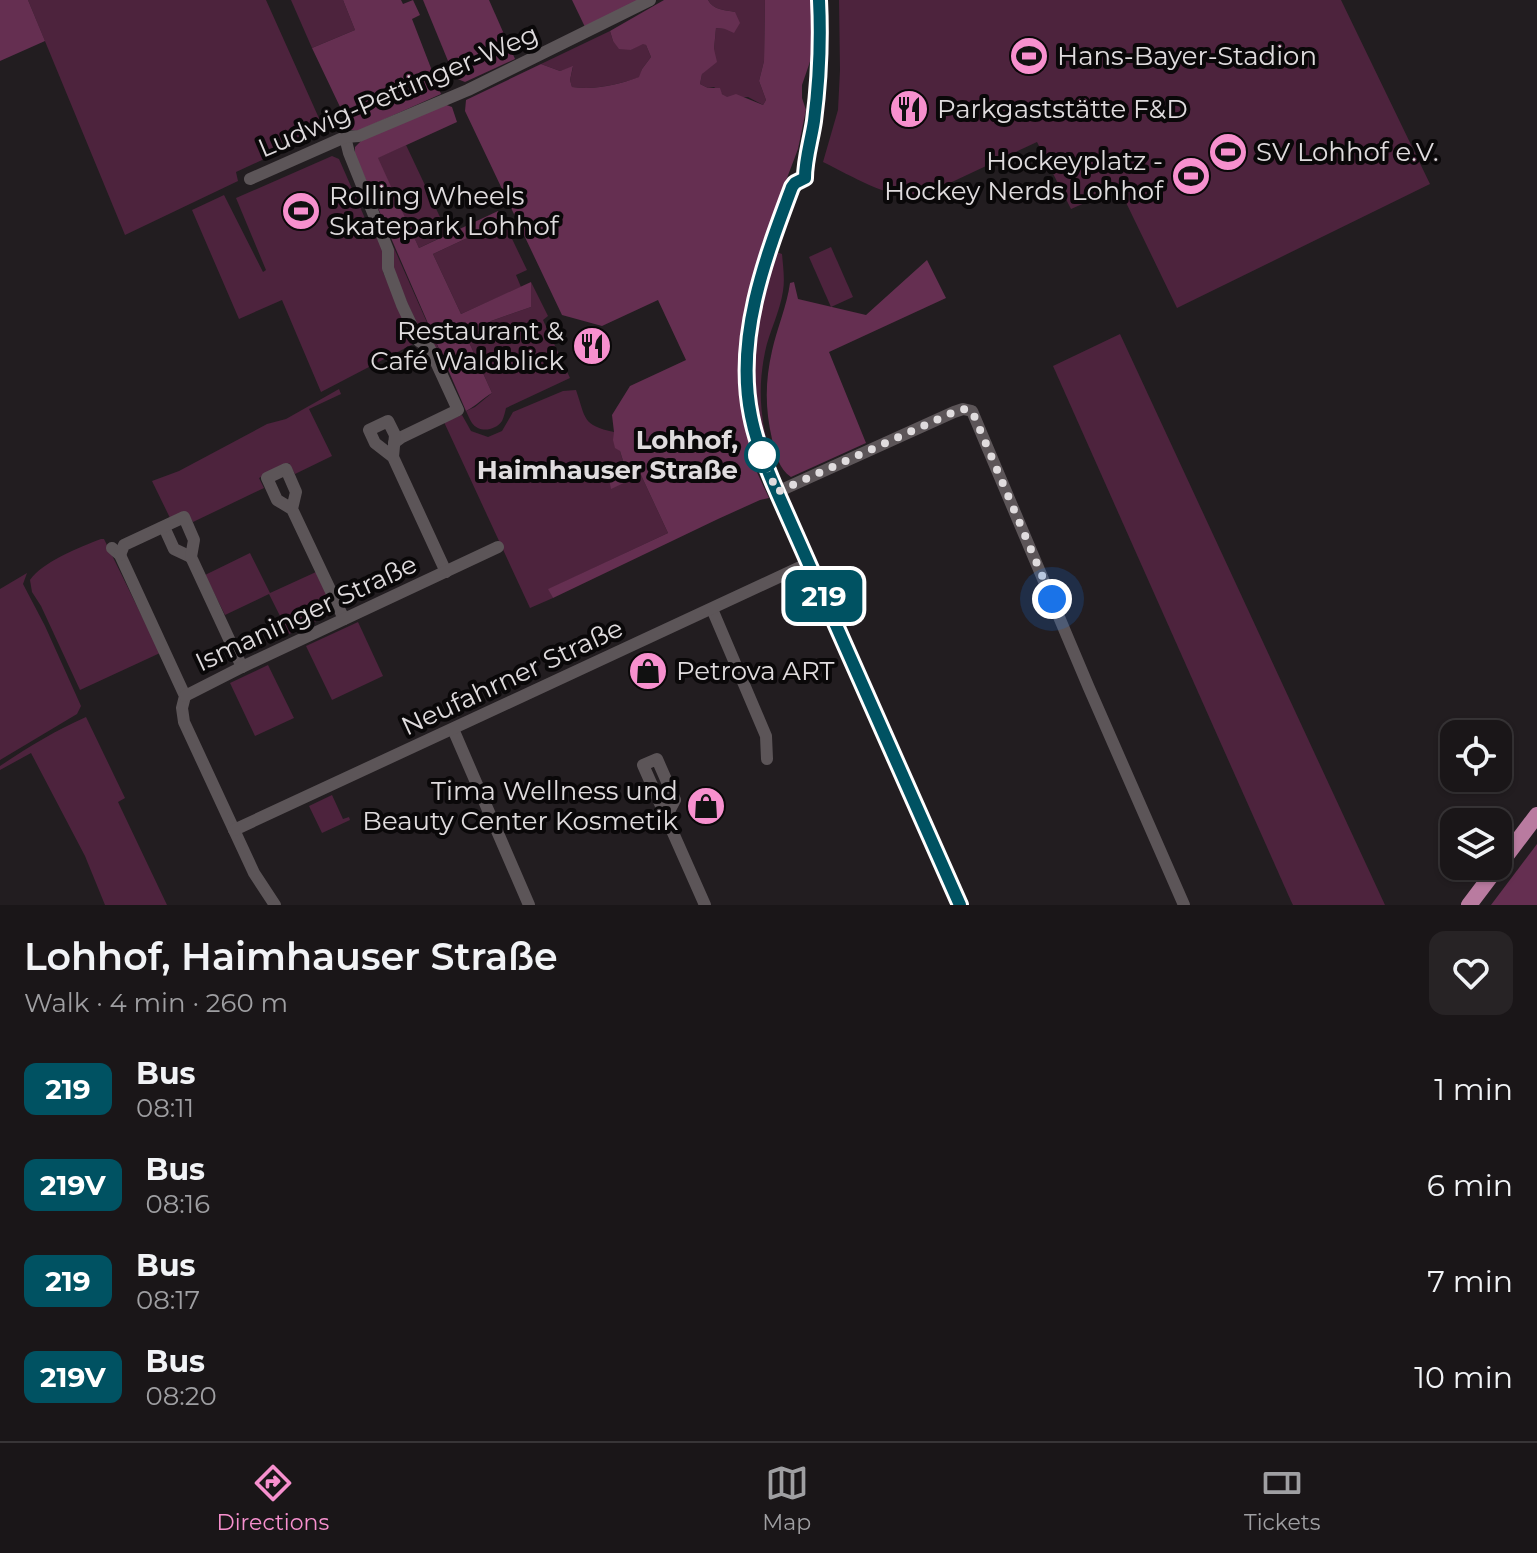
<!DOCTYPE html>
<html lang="en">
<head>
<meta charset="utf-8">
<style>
  body { margin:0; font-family:Montserrat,sans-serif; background:#272325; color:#f1f3f6; height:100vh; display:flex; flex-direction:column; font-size:30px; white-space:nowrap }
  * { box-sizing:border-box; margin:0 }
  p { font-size:26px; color:#9f9fa2 }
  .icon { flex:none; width:44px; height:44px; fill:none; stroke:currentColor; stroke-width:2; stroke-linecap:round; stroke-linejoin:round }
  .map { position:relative; height:905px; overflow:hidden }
  .drawer { display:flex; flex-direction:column; background:#1a1618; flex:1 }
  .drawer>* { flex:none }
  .badge { padding:0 16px; border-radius:12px; font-size:28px; line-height:52px }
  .fabs { position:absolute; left:1440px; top:720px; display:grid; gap:16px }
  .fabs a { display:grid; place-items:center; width:72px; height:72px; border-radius:16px; background:#1a1618; box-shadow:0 2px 6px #0004,0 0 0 2px #383537; font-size:40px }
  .you { position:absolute; width:40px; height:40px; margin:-20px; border:6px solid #fff; border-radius:50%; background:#1a73e8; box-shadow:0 0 0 12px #1a73e833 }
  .map>.badge { position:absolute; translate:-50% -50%; box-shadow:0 0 0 4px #fff }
  .round { display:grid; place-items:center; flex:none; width:84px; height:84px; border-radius:16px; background:#272325 }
  .headline { display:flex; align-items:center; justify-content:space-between; height:136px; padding:0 24px }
  h1 { font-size:38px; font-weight:600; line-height:60px }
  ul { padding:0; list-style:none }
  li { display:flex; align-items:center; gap:24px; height:96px; padding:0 24px }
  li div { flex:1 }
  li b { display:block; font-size:30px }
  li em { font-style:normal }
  li .badge { min-width:88px; font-weight:700; text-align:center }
  .tab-bar { display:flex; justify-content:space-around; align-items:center; height:112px; border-top:2px solid #383537; background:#1a1618; font-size:22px; color:#9f9fa2 }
  .tab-bar a { display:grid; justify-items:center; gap:4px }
  .tab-bar .current { color:#f790ce }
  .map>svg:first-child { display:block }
  .green { fill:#4d233d }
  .forest { fill:#652f51 }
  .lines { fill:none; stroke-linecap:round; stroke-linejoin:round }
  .minor { stroke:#5c5558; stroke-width:12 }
  .major { stroke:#b97ba0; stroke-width:16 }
  .line-casing { stroke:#fff; stroke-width:18 }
  .line { stroke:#005262; stroke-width:12 }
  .walk { stroke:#e0dcde; stroke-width:8; stroke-dasharray:0 14.4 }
  .stop-dot { fill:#fff; stroke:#005262; stroke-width:4 }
  .labels { text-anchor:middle; stroke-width:8; stroke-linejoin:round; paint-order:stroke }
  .poi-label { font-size:26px; fill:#e0dcde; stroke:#0a0809; text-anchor:start }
  .street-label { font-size:26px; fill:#e0dcde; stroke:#0a0809 }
  .stop-label { font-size:26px; font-weight:bold; fill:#e0dcde; stroke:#0a0809; text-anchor:end }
</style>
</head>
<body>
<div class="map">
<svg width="1537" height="905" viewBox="0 0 1537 905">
  <rect width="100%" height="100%" fill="#221d20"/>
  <g class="green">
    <polygon points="28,0 266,0 322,125 332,121 335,126 236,172 238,181 125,235"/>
    <polygon points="291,0 343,0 355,30 312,48"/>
    <path d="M708,0H765L764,61L759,81L766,100L763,105L748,97L727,98L714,87L708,88L700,84L702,74L714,49L716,28L725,29L735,12C725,10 713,10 708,0Z"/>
    <path d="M839,0H1341L1430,184L1177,308L1119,188L1071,209L1037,142L920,197C886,198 854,177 823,162L838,110L840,70Z"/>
    <path d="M610,31L613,41L631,50L643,43L646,45L651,57L642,69L640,77C616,85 597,90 572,87L570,80L573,67L560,71L541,64Z"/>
    <polygon points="406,145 448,234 419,248 377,158"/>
    <polygon points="332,156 339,159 367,223 372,223 382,248 383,272 415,343 321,392 282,300 239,319 192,210 224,195 263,272 266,270 236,198"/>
    <polygon points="502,218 527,270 516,275 521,287 461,314 433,254 493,226"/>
    <polygon points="831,247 853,297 831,307 809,257"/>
    <polygon points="394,248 441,354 422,336 392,268"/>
    <path d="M774,251L782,254C783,266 785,279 783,291C780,312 769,332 765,352C758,387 760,412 768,447L765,448C761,434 756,420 755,405C748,352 761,302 774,251Z"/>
    <path d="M531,282L548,316L543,320L570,378L506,408C505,412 504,417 502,421C495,431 479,433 472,423C470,420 468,415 466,411L475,407L492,393L468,340L491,321L531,307Z"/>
    <polygon points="1120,334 1385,905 1293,905 1291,901 1053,366"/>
    <polygon points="339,389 341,394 309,409 332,456 295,474 289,463 259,478 264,488 193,522 187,512 171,520 152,481 179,471 267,424 286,419"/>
    <path d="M576,390C586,419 582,425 614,432L624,464L611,488L641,475L668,533L549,589L553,598L530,608L444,422L462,415L471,431L488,437L502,431L513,412L563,391Z"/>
    <path d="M101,539H104L160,653L80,690L41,606L32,592L30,580C42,562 80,547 101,539Z"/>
    <polygon points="250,553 270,593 316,572 335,612 289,634 269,594 225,615 205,575"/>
    <polygon points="27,573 23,584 45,626 81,706 77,714 0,760 0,589"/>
    <polygon points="358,622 383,676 332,700 306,646"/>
    <polygon points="268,665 294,718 255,736 230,683"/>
    <path d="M86,717L125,798L118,802L167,905H105L85,856L31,753L0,770V766C27,748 56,730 86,717Z"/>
    <polygon points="332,795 343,819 349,817 350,820 322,833 309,806"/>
  </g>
  <g class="forest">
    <polygon points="0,0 28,0 45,41 0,61"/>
    <polygon points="343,0 401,0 403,4 413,0 420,15 412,19 441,94 358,131 351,130 312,48 355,30"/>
    <polygon points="423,0 489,0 515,59 465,82 455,78"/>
    <polygon points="572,0 639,0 585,27"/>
    <path d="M664,0H708C713,10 725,10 735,12L740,23L734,33L725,29L716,28L714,49L717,62L702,74L700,84L708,88H720L722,94L727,97L736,94L763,105L766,100L759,81L764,61L765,0H813L814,50L802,85V98L806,110L798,149L762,244L743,327L739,377L740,402L745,428L757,466L755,468L769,498L760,500L718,519L553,598L548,589L668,533L641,475L611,489L608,474L621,469L624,464L620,451L615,448L613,440L614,432L612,415L630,386L686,360L658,300L602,326L562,315L465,111L466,100L541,64L560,71L573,66L570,80L572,87C597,90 617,85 639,77L642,69L651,57L646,45L643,44L631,50L619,49L613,41L610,31Z"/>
    <path d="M441,103L452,107L457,122L378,158L419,248L498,211L502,218L493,226L433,254L461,314L531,282V307L491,321L468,340L492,393C483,398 476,406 466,411L355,155V147L362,140Z"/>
    <path d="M927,260L946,298L829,352L866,443L791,477C779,469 775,453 772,439C765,409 765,381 772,351C777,328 787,306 790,283L794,282L798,299L866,315Z"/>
    <polygon points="1537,844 1537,905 1491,905"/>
  </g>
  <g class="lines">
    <g class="minor">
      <path d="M819,0C821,40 819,82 814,121C811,141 805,159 805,178L795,183L792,187C755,284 728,367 767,470L960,905"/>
      <polyline points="345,137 349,153 388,250 388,268 402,305 419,341 429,347 458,410 402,437 394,443"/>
      <polyline points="250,179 345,137 359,136 468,90 650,0"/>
      <polyline points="393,457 375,443 369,430 388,421 395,435 393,457 446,572"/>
      <polyline points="777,492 954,412 963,409 972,411 1089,688 1184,905"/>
      <polyline points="292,509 277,500 267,478 286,469 296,492 292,509 344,619"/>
      <polyline points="164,527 174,549 191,557"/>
      <polyline points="112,548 120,555 185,696 182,708 184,722 254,873 275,905"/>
      <polyline points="120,555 124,545 184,517 194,540 191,557 242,667"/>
      <polyline points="712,609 766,736 767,759"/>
      <polyline points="185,696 242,667 498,547"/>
      <polyline points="453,729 529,905"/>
      <polyline points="666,817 675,800 657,759 643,765 705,905"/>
      <polyline points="234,830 809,563"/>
    </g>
    <polyline class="major" points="1469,905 1537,815"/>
  </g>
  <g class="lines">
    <g class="line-casing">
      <path id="line" d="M819,0C821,40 819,82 814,121C811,141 805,159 805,178L795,183L792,187C765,259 735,338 751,416C756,442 766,467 777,492L960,905"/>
    </g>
    <use href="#line" class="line"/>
    <polyline class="walk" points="762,455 777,492 954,412 963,409 972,411 1052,599"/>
  </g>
  <defs>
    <g id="stadium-disc" transform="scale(2)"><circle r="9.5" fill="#f790ce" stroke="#0a0809"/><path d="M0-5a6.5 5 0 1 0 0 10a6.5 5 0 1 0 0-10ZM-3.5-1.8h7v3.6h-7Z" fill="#111"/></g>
    <g id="restaurant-disc" transform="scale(2)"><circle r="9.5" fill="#f790ce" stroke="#0a0809"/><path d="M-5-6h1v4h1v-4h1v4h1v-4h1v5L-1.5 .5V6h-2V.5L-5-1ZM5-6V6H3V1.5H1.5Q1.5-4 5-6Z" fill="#111"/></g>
    <g id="shop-disc" transform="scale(2)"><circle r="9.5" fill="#f790ce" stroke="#0a0809"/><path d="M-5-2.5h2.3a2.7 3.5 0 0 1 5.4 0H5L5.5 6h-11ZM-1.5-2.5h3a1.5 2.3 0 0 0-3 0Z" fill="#111"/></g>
  </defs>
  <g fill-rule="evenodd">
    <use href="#stadium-disc" x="1029" y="56"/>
    <use href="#restaurant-disc" x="909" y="109"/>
    <use href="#stadium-disc" x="1228" y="152"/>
    <use href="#stadium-disc" x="1191" y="176"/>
    <use href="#stadium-disc" x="301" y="211"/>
    <use href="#restaurant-disc" x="592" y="346"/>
    <use href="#shop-disc" x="648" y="671"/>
    <use href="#shop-disc" x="706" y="806"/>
  </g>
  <circle class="stop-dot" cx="762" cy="455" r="16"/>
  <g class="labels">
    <g class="poi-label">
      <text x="1057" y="65">Hans-Bayer-Stadion</text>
      <text x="937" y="118">Parkgaststätte F&amp;D</text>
      <text x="1256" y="161">SV Lohhof e.V.</text>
      <text x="1163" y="170" text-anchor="end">Hockeyplatz -<tspan x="1163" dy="30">Hockey Nerds Lohhof</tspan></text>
      <text x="329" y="205">Rolling Wheels<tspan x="329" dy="30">Skatepark Lohhof</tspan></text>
      <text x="564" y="340" text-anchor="end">Restaurant &amp;<tspan x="564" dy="30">Café Waldblick</tspan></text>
      <text x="676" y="680">Petrova ART</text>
      <text x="678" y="800" text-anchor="end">Tima Wellness und<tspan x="678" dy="30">Beauty Center Kosmetik</tspan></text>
    </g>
    <g class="street-label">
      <text transform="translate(398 91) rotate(-23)" y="9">Ludwig-Pettinger-Weg</text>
      <text transform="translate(306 613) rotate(-25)" y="9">Ismaninger Straße</text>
      <text transform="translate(512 677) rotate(-25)" y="9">Neufahrner Straße</text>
    </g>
    <g class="stop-label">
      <text x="738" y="449">Lohhof,<tspan x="738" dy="30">Haimhauser Straße</tspan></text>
    </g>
  </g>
</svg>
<div class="fabs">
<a><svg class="icon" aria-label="locate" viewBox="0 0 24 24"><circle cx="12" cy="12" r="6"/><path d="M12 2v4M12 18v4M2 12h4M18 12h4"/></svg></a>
<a><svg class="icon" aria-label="layers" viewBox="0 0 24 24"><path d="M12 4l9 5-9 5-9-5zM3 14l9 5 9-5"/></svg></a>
</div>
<div class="you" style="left:1052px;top:599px"></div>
<b class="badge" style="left:824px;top:596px;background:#005262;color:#fff">219</b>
</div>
<section class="drawer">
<div class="headline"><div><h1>Lohhof, Haimhauser Straße</h1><p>Walk · 4 min · 260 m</p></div><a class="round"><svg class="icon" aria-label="heart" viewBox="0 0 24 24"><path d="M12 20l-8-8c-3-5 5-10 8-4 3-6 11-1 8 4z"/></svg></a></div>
<ul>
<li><span class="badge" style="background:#005262;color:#fff">219</span><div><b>Bus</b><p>08:11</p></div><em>1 min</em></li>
<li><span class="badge" style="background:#005262;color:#fff">219V</span><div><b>Bus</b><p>08:16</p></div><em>6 min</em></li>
<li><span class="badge" style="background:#005262;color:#fff">219</span><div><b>Bus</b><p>08:17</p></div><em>7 min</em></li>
<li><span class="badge" style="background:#005262;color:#fff">219V</span><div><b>Bus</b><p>08:20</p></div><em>10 min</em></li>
</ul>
</section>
<nav class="tab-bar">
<a class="current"><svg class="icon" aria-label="directions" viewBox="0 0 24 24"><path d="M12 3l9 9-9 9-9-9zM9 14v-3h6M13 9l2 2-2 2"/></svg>Directions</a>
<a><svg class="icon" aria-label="map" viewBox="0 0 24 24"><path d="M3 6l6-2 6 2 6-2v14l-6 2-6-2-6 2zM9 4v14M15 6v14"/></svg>Map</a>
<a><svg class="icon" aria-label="tickets" viewBox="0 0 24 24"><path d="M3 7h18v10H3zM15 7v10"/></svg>Tickets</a>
</nav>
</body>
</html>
